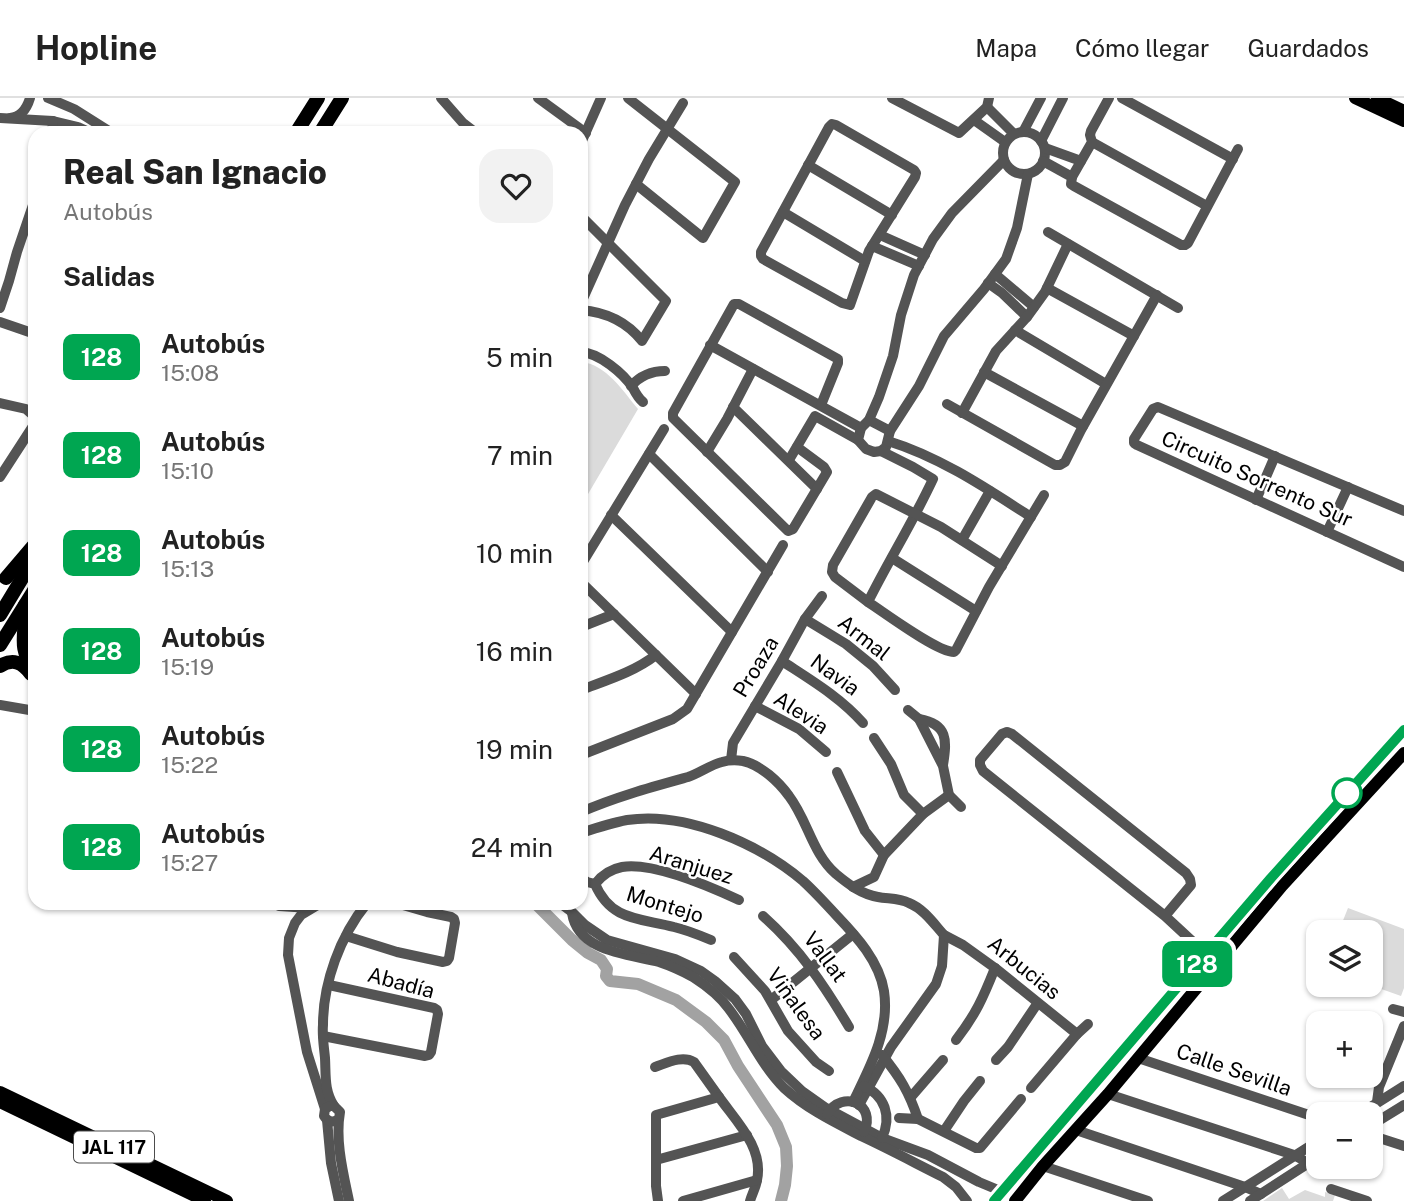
<!DOCTYPE html>
<html lang="es">
<head>
<meta charset="utf-8">
<style>
  body { margin:0; font-family:"Public Sans",sans-serif; background:#f2f2f2; color:#222; height:100vh; display:flex; flex-direction:column; font-size:26px; white-space:nowrap }
  * { box-sizing:border-box; margin:0 }
  p { font-size:23px; color:#767676 }
  .icon { flex:none; width:38px; height:38px; fill:none; stroke:currentColor; stroke-width:2; stroke-linecap:round; stroke-linejoin:round }
  .map { position:relative; flex:1; overflow:hidden }
  .panel { position:absolute; left:28px; top:28px; width:560px; height:784px; display:flex; flex-direction:column; background:#fff; border-radius:21px; box-shadow:0 2px 5px #0004 }
  .panel>* { flex:none }
  .badge { padding:0 14px; border-radius:10px; font-size:24px; line-height:46px }
  .controls { position:absolute; left:1306px; top:822px; display:grid; gap:14px }
  .controls a { display:grid; place-items:center; width:77px; height:77px; border-radius:14px; background:#fff; box-shadow:0 2px 5px #0004; font-size:35px }
  .map>.badge { position:absolute; translate:-50% -50%; box-shadow:0 0 0 4px #fff }
  h2 { padding:0 35px; font-size:26px; line-height:63px }
  .round { display:grid; place-items:center; flex:none; width:74px; height:74px; border-radius:21px; background:#f2f2f2 }
  .headline { display:flex; align-items:center; justify-content:space-between; height:119px; padding:0 35px }
  h1 { font-size:33px; font-weight:800; line-height:52px }
  ul { padding:0; list-style:none }
  li { display:flex; align-items:center; gap:21px; height:98px; padding:0 35px }
  li div { flex:1 }
  li b { display:block; font-size:26px }
  li em { font-style:normal }
  li .badge { min-width:77px; font-weight:700; text-align:center }
  header { display:flex; align-items:center; gap:42px; box-sizing:border-box; height:98px; padding:0 35px; background:#fff; border-bottom:2px solid #e0e0e0 }
  header strong { font-size:33px }
  nav { display:flex; gap:38px; margin-inline-start:auto; font-size:24px }
  .map>svg:first-child { display:block }
  .green { fill:#dbdbdb }
  .lines { fill:none; stroke-linecap:round; stroke-linejoin:round }
  .river { stroke:#a2a2a2; stroke-width:12 }
  .minor { stroke:#545454; stroke-width:10 }
  .major { stroke:#000; stroke-width:12 }
  .highway { stroke:#000; stroke-width:14 }
  .line-casing { stroke:#fff; stroke-width:16 }
  .line { stroke:#00a651; stroke-width:10 }
  .stop-dot { fill:#fff; stroke:#00a651; stroke-width:3.5 }
  .labels { text-anchor:middle; stroke-width:5; stroke-linejoin:round; paint-order:stroke }
  .shield { fill:#fff; stroke:#4c4c4c; stroke-width:2 }
  .shield-label { font-size:19px; font-weight:bold; fill:#000 }
  .street-label { font-size:21px; fill:#000; stroke:#fff }
</style>
</head>
<body>
<header>
<strong>Hopline</strong>
<nav><a>Mapa</a><a>Cómo llegar</a><a>Guardados</a></nav>
</header>
<div class="map">
<svg width="1404" height="1103" viewBox="0 0 1404 1103">
  <rect width="100%" height="100%" fill="#fff"/>
  <g class="green">
    <path d="M581,264C606,266 623,293 638,311L581,408Z"/>
    <polygon points="1348,810 1404,831 1404,890 1401,898 1370,887 1370,835 1338,835"/>
    <polygon points="1282,1090 1289,1101 1305,1092 1325,1099 1325,1094 1335,1097 1333,1103 1263,1103"/>
  </g>
  <g class="lines">
    <polyline class="river" points="535,805 572,842 588,855 601,862 607,871 606,878 610,883 638,886 676,902 706,924 724,942 738,968 777,1027 786,1049 787,1068 785,1087 781,1103"/>
    <g class="minor">
      <polyline points="48,0 74,11 112,35"/>
      <polyline points="441,0 463,25 476,35"/>
      <polyline points="538,0 586,35"/>
      <polyline points="628,0 735,84 703,140 636,86"/>
      <polyline points="892,0 959,35 987,9 989,0"/>
      <polyline points="1122,0 1233,61"/>
      <polyline points="987,9 1014,36"/>
      <polyline points="0,20 53,23 78,29 91,35"/>
      <path d="M10,20C21,19 27,10 30,0"/>
      <polyline points="974,22 1005,44"/>
      <polygon points="832,26 836,27 914,72 916,75 915,79 869,153 850,207 842,205 763,161 761,158 761,154 829,29"/>
      <circle cx="1024" cy="55" r="21"/>
      <polyline points="1023,34 1041,0"/>
      <polyline points="52,35 53,23"/>
      <polyline points="1041,43 1063,0"/>
      <polyline points="1092,44 1207,108"/>
      <polyline points="581,45 601,0"/>
      <polyline points="1045,50 1081,63"/>
      <polyline points="1004,62 952,115 933,141 914,177 901,217 893,258 879,299 869,322 861,330 858,342 866,351 874,354 881,353 886,349 890,333 919,288 944,238 984,191 1006,161 1017,130 1028,76"/>
      <polyline points="1043,63 1072,79 1071,86 1074,88 1181,147 1185,147 1188,145 1238,51"/>
      <polyline points="808,67 892,117"/>
      <polyline points="1072,79 1092,44 1090,37 1091,33 1109,0"/>
      <polyline points="783,114 865,163"/>
      <path d="M581,118L666,203L642,243C627,224 605,214 581,212"/>
      <polyline points="1048,134 1178,210"/>
      <polyline points="880,137 925,157"/>
      <polyline points="872,148 919,168"/>
      <polyline points="995,176 1034,209"/>
      <polyline points="988,185 1002,195 1027,219"/>
      <polyline points="1047,190 1134,238"/>
      <polyline points="581,205 625,107 649,61 683,5"/>
      <polyline points="0,210 9,183 17,154 35,101"/>
      <polyline points="0,224 35,236"/>
      <polyline points="1015,232 1106,286"/>
      <polyline points="710,247 861,330"/>
      <path d="M581,254C599,255 623,275 633,290C636,296 638,300 643,304"/>
      <polyline points="984,274 1083,328"/>
      <path d="M631,288C640,278 651,273 665,273"/>
      <polyline points="0,305 26,311 35,319 35,325 0,379"/>
      <polyline points="947,306 1055,367 1060,367 1065,364 1081,332 1157,197"/>
      <polyline points="733,309 817,391"/>
      <polyline points="962,315 996,253 1027,219 1045,194 1068,146"/>
      <polyline points="869,322 890,333"/>
      <path d="M888,343C940,359 986,390 1031,419"/>
      <polyline points="797,349 824,369 827,374 793,431 788,433 673,320 673,315 734,206 739,206 838,261 838,265 821,307"/>
      <path d="M881,353L913,369L933,381C913,424 889,462 868,504C885,515 937,554 954,554L956,552L989,489L1044,397"/>
      <polyline points="707,354 727,321 753,271"/>
      <polyline points="649,356 768,474"/>
      <polyline points="789,362 815,318 858,342"/>
      <polyline points="1256,402 1275,358"/>
      <polyline points="1404,413 1158,309 1153,311 1134,341 1134,345 1137,347 1404,469"/>
      <polyline points="611,417 732,534"/>
      <polyline points="1327,434 1348,389"/>
      <polyline points="962,442 990,393"/>
      <polyline points="892,460 976,513"/>
      <polyline points="581,467 664,331"/>
      <polyline points="581,484 696,596"/>
      <polyline points="868,504 835,479 832,474 833,467 872,399 876,396 941,429 1002,468"/>
      <polyline points="805,521 846,546 873,568 895,592"/>
      <polyline points="581,529 614,516"/>
      <path d="M782,563C811,582 840,599 863,625"/>
      <path d="M581,592C607,582 634,574 656,557"/>
      <polyline points="0,607 35,613"/>
      <polyline points="755,608 799,631 826,654"/>
      <polyline points="908,612 919,621 943,668 949,697 961,709"/>
      <path d="M919,621C948,626 947,642 943,667"/>
      <polyline points="874,640 891,666 904,697 923,716"/>
      <polyline points="581,657 673,621 687,611 783,447"/>
      <polyline points="731,662 733,645 782,563 805,521 822,498"/>
      <polyline points="837,674 865,733 884,757"/>
      <path d="M581,714C615,699 652,689 688,679C700,675 710,667 722,664C729,662 736,662 743,663C761,667 779,684 789,698C808,723 812,755 836,776C848,786 861,796 878,799C888,801 899,800 909,805C924,811 934,826 944,837L942,868L936,886L891,949L859,1007"/>
      <path d="M581,735C596,730 611,725 627,722C686,713 759,746 803,783C815,794 826,806 837,818C857,839 879,863 884,893C890,933 870,969 853,1004"/>
      <path d="M581,780L587,784L595,786C611,823 639,820 674,829C687,832 699,837 711,842"/>
      <path d="M595,786C602,777 611,771 622,769C653,764 711,789 739,802"/>
      <polyline points="853,789 874,779 884,757 923,716 949,697"/>
      <polyline points="321,805 301,817 295,825 289,840 288,857 307,954 325,1011"/>
      <polyline points="560,805 572,814 585,827 607,842 675,861 701,873 715,883 735,901 746,916 762,948 781,973 802,993 826,1010 882,1040 928,1057 979,1084 1003,1094"/>
      <polyline points="279,808 310,810"/>
      <path d="M572,815C578,854 628,856 659,864C671,868 682,873 693,879C707,888 720,898 729,911C749,937 761,967 784,990C807,1011 834,1024 861,1038C889,1051 915,1065 943,1079L956,1089L967,1103"/>
      <path d="M763,818C800,851 824,887 849,929"/>
      <polyline points="1165,818 1191,787 1190,781 1186,775 1012,636 1007,634 1002,636 980,662 980,667 983,673 1165,818 1206,856"/>
      <polyline points="944,837 963,847 995,870 1077,936"/>
      <polyline points="346,838 397,854 443,864 447,863 449,860 455,825 454,821 451,819 427,814 396,805"/>
      <polyline points="734,859 765,893 788,933 816,964 829,973"/>
      <polyline points="771,902 853,836"/>
      <polyline points="1393,911 1404,914"/>
      <polyline points="323,938 425,958 429,957 431,954 438,916 437,912 434,910 329,887"/>
      <path d="M956,942C976,916 983,900 995,870"/>
      <path d="M882,957C900,979 909,994 918,1021"/>
      <polyline points="1138,960 1318,1020"/>
      <polyline points="996,962 1008,949 1037,906"/>
      <path d="M655,969C667,965 682,957 694,964L719,999"/>
      <path d="M864,988C885,998 892,1018 882,1040"/>
      <polyline points="1031,990 1077,936 1088,926"/>
      <polyline points="1108,996 1294,1057 1308,1065"/>
      <polyline points="911,999 943,962"/>
      <polyline points="1377,1004 1379,989 1404,928"/>
      <path d="M334,1008C324,992 326,978 325,960C324,949 322,938 323,927C323,885 340,838 367,805"/>
      <path d="M827,1016C843,991 877,1006 864,1034"/>
      <polyline points="1358,1017 1404,988"/>
      <polyline points="899,1020 918,1021 976,1050 980,1050 1021,1001"/>
      <polyline points="327,1022 331,1065 339,1103"/>
      <path d="M337,1022C332,1025 327,1023 324,1018L325,1011L330,1008H334L340,1014C335,1042 343,1074 349,1103"/>
      <polyline points="1370,1028 1404,1007"/>
      <polyline points="1076,1032 1245,1089 1261,1096"/>
      <polyline points="944,1033 964,1003 980,983"/>
      <polyline points="1370,1037 1404,1048"/>
      <polyline points="656,1062 747,1037"/>
      <polyline points="1043,1068 1148,1103"/>
      <polyline points="1331,1091 1367,1103"/>
      <path d="M658,1103L656,1088V1017L719,999C736,1023 764,1050 757,1082C756,1089 752,1096 750,1103"/>
      <polyline points="683,1103 757,1082"/>
      <polyline points="1223,1103 1318,1043"/>
      <polyline points="1250,1103 1318,1059"/>
    </g>
    <g class="major">
      <polyline points="1355,0 1404,23"/>
      <polyline points="1377,0 1404,13"/>
      <polyline points="0,994 227,1103"/>
      <polyline points="0,1004 205,1103"/>
      <polyline points="994,1103 1271,780 1404,632"/>
      <polyline points="1015,1103 1043,1068 1108,996 1282,788 1404,655"/>
    </g>
    <g class="highway">
      <polyline points="296,35 318,0"/>
      <polyline points="320,35 342,0"/>
      <polyline points="6,480 35,446"/>
      <path d="M25,507C27,534 16,549 35,573"/>
      <polyline points="0,517 35,459"/>
      <polyline points="0,547 35,491"/>
      <path d="M0,568C13,560 22,564 31,576"/>
    </g>
  </g>
  <g class="lines">
    <g class="line-casing">
      <polyline id="line" points="994,1103 1271,780 1404,632"/>
    </g>
    <use href="#line" class="line"/>
  </g>
  <circle class="stop-dot" cx="1347" cy="695" r="14"/>
  <g class="labels">
    <rect class="shield" x="74" y="1033.5" width="80" height="31" rx="5"/>
    <g class="shield-label">
      <text x="114" y="1056">JAL 117</text>
    </g>
    <g class="street-label">
      <text transform="translate(1257 381) rotate(24)" y="7">Circuito Sorrento Sur</text>
      <text transform="translate(864 540) rotate(38)" y="7">Armal</text>
      <text transform="translate(756 569) rotate(-59)" y="7">Proaza</text>
      <text transform="translate(835 577) rotate(36)" y="7">Navia</text>
      <text transform="translate(801 615) rotate(33)" y="7">Alevia</text>
      <text transform="translate(691 767) rotate(17)" y="7">Aranjuez</text>
      <text transform="translate(665 807) rotate(17)" y="7">Montejo</text>
      <text transform="translate(825 859) rotate(53)" y="7">Vallat</text>
      <text transform="translate(1024 870) rotate(39)" y="7">Arbucias</text>
      <text transform="translate(401 885) rotate(15)" y="7">Abadía</text>
      <text transform="translate(796 906) rotate(54)" y="7">Viñalesa</text>
      <text transform="translate(1234 972) rotate(19)" y="7">Calle Sevilla</text>
    </g>
  </g>
</svg>
<div class="controls">
<a><svg class="icon" aria-label="layers" viewBox="0 0 24 24"><path d="M12 4l9 5-9 5-9-5zM3 14l9 5 9-5"/></svg></a>
<a>+</a>
<a>−</a>
</div>
<b class="badge" style="left:1197px;top:866px;background:#00a651;color:#fff">128</b>
<section class="panel">
<div class="headline"><div><h1>Real San Ignacio</h1><p>Autobús</p></div><a class="round"><svg class="icon" aria-label="heart" viewBox="0 0 24 24"><path d="M12 20l-8-8c-3-5 5-10 8-4 3-6 11-1 8 4z"/></svg></a></div>
<h2>Salidas</h2>
<ul>
<li><span class="badge" style="background:#00a651;color:#fff">128</span><div><b>Autobús</b><p>15:08</p></div><em>5 min</em></li>
<li><span class="badge" style="background:#00a651;color:#fff">128</span><div><b>Autobús</b><p>15:10</p></div><em>7 min</em></li>
<li><span class="badge" style="background:#00a651;color:#fff">128</span><div><b>Autobús</b><p>15:13</p></div><em>10 min</em></li>
<li><span class="badge" style="background:#00a651;color:#fff">128</span><div><b>Autobús</b><p>15:19</p></div><em>16 min</em></li>
<li><span class="badge" style="background:#00a651;color:#fff">128</span><div><b>Autobús</b><p>15:22</p></div><em>19 min</em></li>
<li><span class="badge" style="background:#00a651;color:#fff">128</span><div><b>Autobús</b><p>15:27</p></div><em>24 min</em></li>
</ul>
</section>
</div>
</body>
</html>
